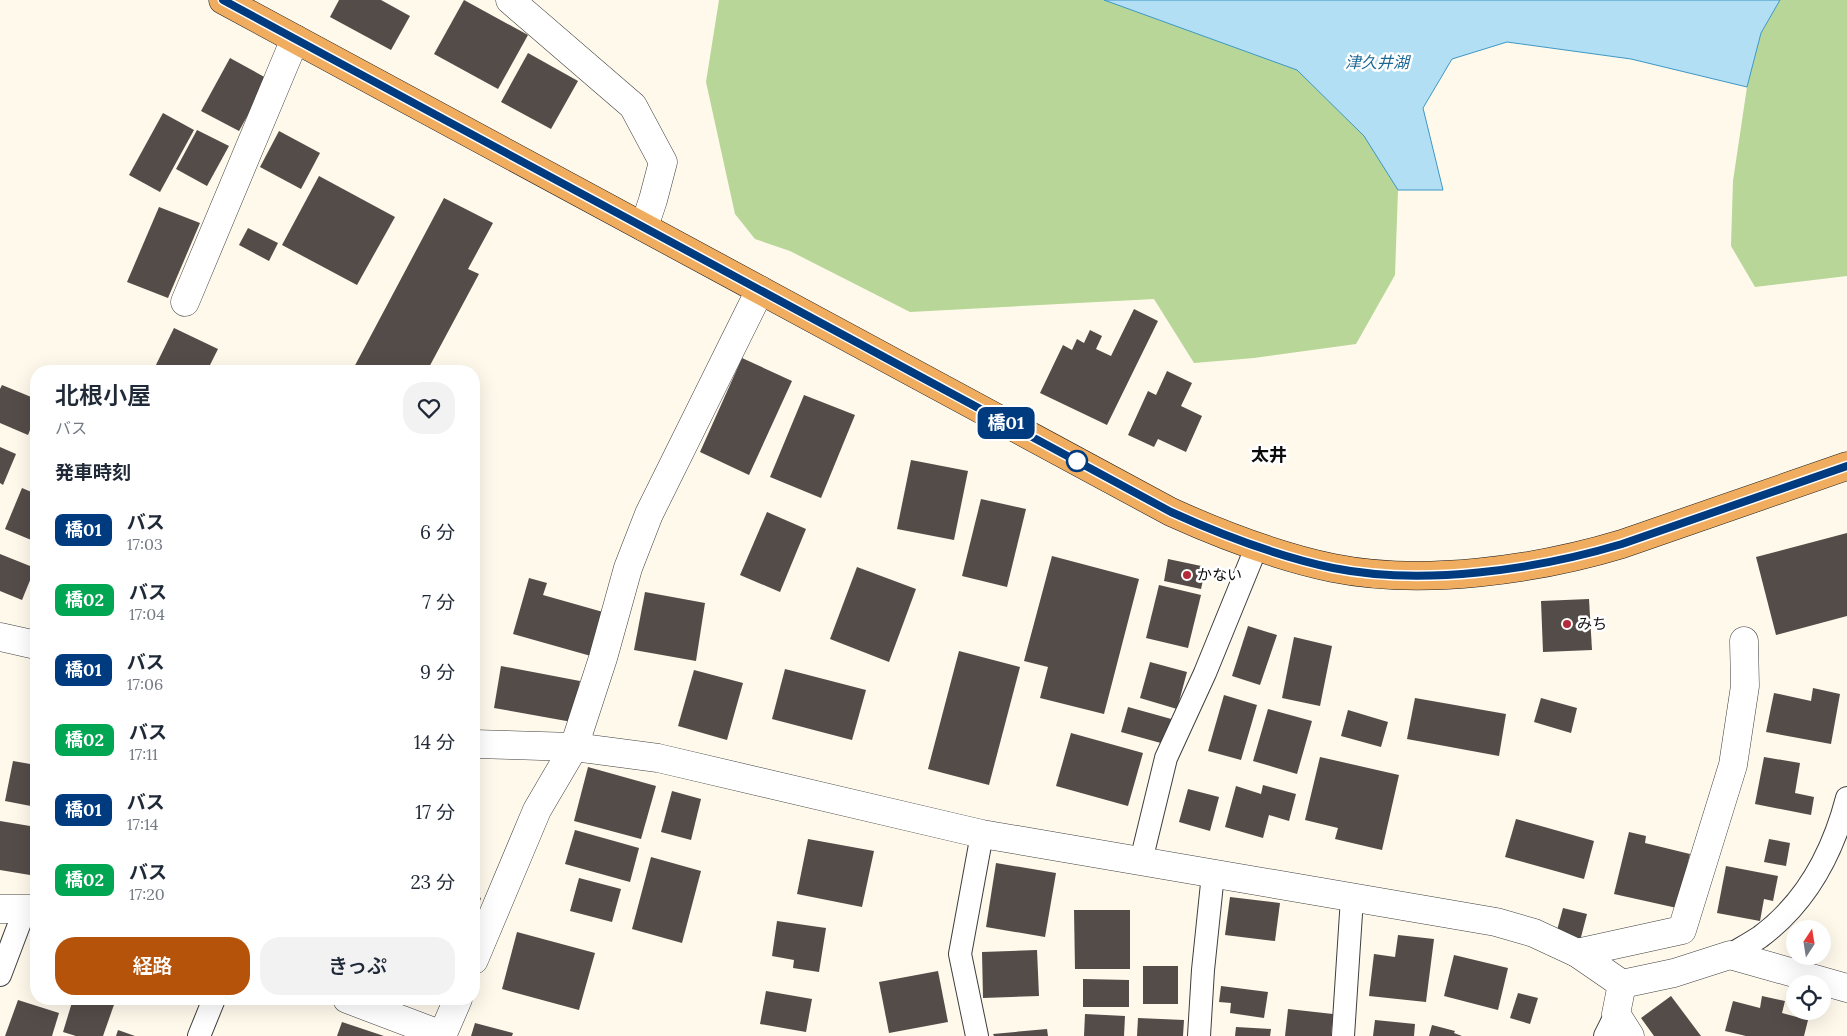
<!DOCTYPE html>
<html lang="ja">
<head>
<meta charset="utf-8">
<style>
  body { margin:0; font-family:Lora,"Noto Sans JP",serif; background:#f2f2f3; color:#1f2937; height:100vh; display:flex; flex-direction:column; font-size:19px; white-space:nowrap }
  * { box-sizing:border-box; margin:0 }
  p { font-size:16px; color:#747a83 }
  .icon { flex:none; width:28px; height:28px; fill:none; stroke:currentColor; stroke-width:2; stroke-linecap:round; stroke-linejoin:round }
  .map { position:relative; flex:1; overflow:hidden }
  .sheet { position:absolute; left:30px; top:365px; width:450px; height:640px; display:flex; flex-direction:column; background:#fff; border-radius:20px; box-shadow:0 5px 20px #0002 }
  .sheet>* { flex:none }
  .badge { padding:0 10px; border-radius:8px; font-size:18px; line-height:32px }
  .needle { width:32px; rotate:12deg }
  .buttons { position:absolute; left:1786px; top:920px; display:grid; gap:10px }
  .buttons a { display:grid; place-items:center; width:45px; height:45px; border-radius:50%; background:#fff; box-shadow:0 5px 20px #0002; font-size:25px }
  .map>.badge { position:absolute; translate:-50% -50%; box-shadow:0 0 0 2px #fff }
  h2 { padding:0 25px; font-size:19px; line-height:45px }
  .round { display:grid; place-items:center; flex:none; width:52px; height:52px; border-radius:20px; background:#f2f2f3 }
  .summary { display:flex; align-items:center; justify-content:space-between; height:85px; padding:0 25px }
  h1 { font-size:24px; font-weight:600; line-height:38px }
  .button { display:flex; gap:10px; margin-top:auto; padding:10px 25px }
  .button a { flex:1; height:58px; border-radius:20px; background:#b45309; color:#fff; font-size:20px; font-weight:600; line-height:58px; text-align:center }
  .button a+a { background:#f2f2f3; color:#1f2937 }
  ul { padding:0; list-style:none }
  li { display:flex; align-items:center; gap:15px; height:70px; padding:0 25px }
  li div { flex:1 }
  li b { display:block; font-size:19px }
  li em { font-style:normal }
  li .badge { min-width:55px; font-weight:700; text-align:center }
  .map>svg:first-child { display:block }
  .forest { fill:#b7d697 }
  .water { fill:#b2dff3; stroke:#3d98c6 }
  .building { fill:#534c48 }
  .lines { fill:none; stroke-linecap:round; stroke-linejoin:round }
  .service-casing { stroke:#3e3e3e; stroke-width:24 }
  .minor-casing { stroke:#3e3e3e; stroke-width:29 }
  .trunk-casing { stroke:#1c1c1c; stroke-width:29 }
  .service { stroke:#fff; stroke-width:22 }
  .minor { stroke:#fff; stroke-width:28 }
  .trunk { stroke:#f0ad60; stroke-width:28 }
  .line-casing { stroke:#fff; stroke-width:11 }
  .line { stroke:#003b80; stroke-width:8 }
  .stop-dot { fill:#fff; stroke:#003b80; stroke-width:2.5 }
  .poi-dot { fill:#b42b3a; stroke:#fff; stroke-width:2 }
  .labels { text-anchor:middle; stroke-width:5; stroke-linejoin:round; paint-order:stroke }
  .poi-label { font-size:15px; fill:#0b0b0b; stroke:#fff; text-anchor:start }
  .water-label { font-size:16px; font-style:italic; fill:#1b6996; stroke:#fff }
  .quarter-label { font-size:18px; font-weight:bold; fill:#0b0b0b; stroke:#fff }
</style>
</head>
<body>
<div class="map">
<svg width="1847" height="1036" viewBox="0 0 1847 1036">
  <rect width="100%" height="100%" fill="#fef9eb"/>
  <g class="forest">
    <polygon points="719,0 1106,0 1307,72 1373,139 1398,190 1395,275 1356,344 1254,358 1194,363 1154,299 910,312 790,251 755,239 735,214 706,82"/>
    <polygon points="1780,0 1847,0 1847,276 1755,287 1731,246 1733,181 1747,87 1761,33"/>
  </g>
  <polygon class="water" points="1104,0 1780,0 1761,33 1747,87 1631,59 1507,42 1452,59 1423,108 1443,190 1398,190 1364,136 1297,70"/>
  <g class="building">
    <polygon points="339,0 381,0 410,16 391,50 330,17"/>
    <polygon points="464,0 528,35 498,89 434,54"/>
    <polygon points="528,53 578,81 551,129 501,102"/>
    <polygon points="230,58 268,79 239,131 201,111"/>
    <polygon points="163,113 194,130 160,192 129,175"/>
    <polygon points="197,130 229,146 207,186 176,169"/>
    <polygon points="279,131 320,153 301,189 260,167"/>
    <polygon points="319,176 395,217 357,285 282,245"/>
    <polygon points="444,198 493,223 468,269 479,274 427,371 352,371"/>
    <polygon points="159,207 200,223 168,298 127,282"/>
    <polygon points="248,228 278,243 269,261 239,245"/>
    <polygon points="1134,309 1158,321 1107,425 1040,393 1063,345 1072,350 1077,339 1084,343 1090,330 1102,336 1096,349 1111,356"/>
    <polygon points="174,328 218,349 207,371 153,371"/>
    <polygon points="742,358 792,381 749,475 700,452"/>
    <polygon points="72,366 85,371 70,371"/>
    <polygon points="1167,371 1192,383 1181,406 1202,416 1186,452 1158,439 1154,447 1128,435 1148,391 1156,395"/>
    <polygon points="2,385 36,399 36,415 28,435 0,423 0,389"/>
    <polygon points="804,395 855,415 821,498 770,477"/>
    <polygon points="0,447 16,454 3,485 0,483"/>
    <polygon points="36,452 36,468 31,465"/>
    <polygon points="911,460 968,471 954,540 897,529"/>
    <polygon points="22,488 36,494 36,542 5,529"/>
    <polygon points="981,499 1026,509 1007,587 962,576"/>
    <polygon points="767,512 806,529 780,592 740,575"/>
    <polygon points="1847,533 1847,616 1776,635 1756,557"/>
    <polygon points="0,554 35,568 22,600 0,591"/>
    <polygon points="1052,556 1139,579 1104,714 1040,698 1048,667 1024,661"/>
    <polygon points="1168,559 1206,567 1201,589 1164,581"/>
    <polygon points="857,567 916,589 889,662 830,639"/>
    <polygon points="529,578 547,583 543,595 610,614 598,658 513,634"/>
    <polygon points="1159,585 1201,595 1188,648 1146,638"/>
    <polygon points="645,592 705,603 696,661 634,650"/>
    <polygon points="1589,599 1592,650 1543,652 1541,601"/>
    <polygon points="1248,626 1277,635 1260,685 1232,676"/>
    <polygon points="1294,637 1332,646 1320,706 1282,698"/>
    <polygon points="959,651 1020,667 989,785 928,769"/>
    <polygon points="1150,662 1187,672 1177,709 1140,698"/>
    <polygon points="501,666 580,681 572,722 494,708"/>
    <polygon points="785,669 866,690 852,740 772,719"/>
    <polygon points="694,670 743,683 727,740 678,726"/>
    <polygon points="1813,688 1840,694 1831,744 1766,732 1774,693 1811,701"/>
    <polygon points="1224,695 1257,705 1241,760 1208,751"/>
    <polygon points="1415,698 1506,714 1499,756 1407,739"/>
    <polygon points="1541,698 1577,708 1571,733 1534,722"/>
    <polygon points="1128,707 1175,720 1168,745 1121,732"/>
    <polygon points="1268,709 1312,721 1297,774 1253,761"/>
    <polygon points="1348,710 1388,722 1381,747 1341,736"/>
    <polygon points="35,732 36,732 36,758 31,757"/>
    <polygon points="1071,733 1143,753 1128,806 1056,786"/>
    <polygon points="1320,757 1399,775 1382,850 1335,839 1338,828 1305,820"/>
    <polygon points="1764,757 1800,763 1795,793 1814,797 1811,815 1755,804"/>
    <polygon points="13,761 36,765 36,807 5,801"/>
    <polygon points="588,767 656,786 641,839 574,821"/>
    <polygon points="1263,785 1296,794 1289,821 1269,815 1263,838 1225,827 1236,786 1261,794"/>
    <polygon points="1188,789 1219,797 1210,831 1179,822"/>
    <polygon points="672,791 701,799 691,840 661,832"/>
    <polygon points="1516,819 1594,841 1584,879 1505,857"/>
    <polygon points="0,821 36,827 36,876 0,870"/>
    <polygon points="575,830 639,848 630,882 565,864"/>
    <polygon points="1629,832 1646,836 1645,843 1690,854 1677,908 1614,894"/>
    <polygon points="808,839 874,851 862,907 797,894"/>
    <polygon points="1769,839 1790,843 1786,866 1764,862"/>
    <polygon points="651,857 701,871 682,943 632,929"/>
    <polygon points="996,863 1056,873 1045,937 986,927"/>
    <polygon points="1726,866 1778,876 1773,901 1764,899 1760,921 1717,913"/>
    <polygon points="579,878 621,889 612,922 570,911"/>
    <polygon points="474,895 481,898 474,918"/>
    <polygon points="1230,897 1280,903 1275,941 1225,935"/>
    <polygon points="1563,908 1587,914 1580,941 1556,934"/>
    <polygon points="1074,910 1130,910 1130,969 1075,969"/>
    <polygon points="777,921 826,928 819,972 793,968 794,960 772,956"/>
    <polygon points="517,932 595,953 579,1010 502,989"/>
    <polygon points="1398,935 1434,939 1426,1002 1369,996 1374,954 1395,957"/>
    <polygon points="1037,950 1039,996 983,998 982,952"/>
    <polygon points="1454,955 1508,968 1498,1010 1444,996"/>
    <rect x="1143" y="966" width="35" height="38"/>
    <polygon points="938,971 948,1022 889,1033 879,982"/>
    <polygon points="1083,979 1129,980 1129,1007 1083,1007"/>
    <polygon points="1221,986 1268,992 1264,1018 1230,1013 1231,1003 1219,1002"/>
    <polygon points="766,991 812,999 806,1032 760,1024"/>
    <polygon points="1518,993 1538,998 1530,1024 1510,1018"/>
    <polygon points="1671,996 1701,1036 1654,1036 1641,1018"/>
    <polygon points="1762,996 1785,1001 1782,1013 1808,1020 1804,1036 1746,1036 1725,1031 1733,1001 1760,1008"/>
    <polygon points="73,999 116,999 103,1036 76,1036 63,1032"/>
    <polygon points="18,1000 59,1013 52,1036 5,1036"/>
    <polygon points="1288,1009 1333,1014 1331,1036 1285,1036"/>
    <polygon points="1085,1014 1125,1016 1124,1036 1084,1036"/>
    <polygon points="1138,1018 1184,1020 1183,1036 1137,1036"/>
    <polygon points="1375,1020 1415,1024 1414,1036 1373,1036"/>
    <polygon points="342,1022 384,1036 337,1036"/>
    <polygon points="475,1023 513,1033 512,1036 471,1036"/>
    <polygon points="1432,1025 1455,1031 1454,1033 1462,1036 1429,1036"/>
    <polygon points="1236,1027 1271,1029 1270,1036 1235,1036"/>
    <polygon points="1047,1029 1048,1036 994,1036 993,1034"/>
    <polygon points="118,1030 135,1036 116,1036"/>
  </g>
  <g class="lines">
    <g class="service-casing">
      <g id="service">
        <polyline points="1141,861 1166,758 1205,673 1256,548"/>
        <path d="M1730,955C1740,949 1751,943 1760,937C1806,903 1833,852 1847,798"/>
        <polyline points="0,975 25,909"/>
        <polyline points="199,1036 214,999"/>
        <polyline points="977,1036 960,954 982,834"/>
        <polyline points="1199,1036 1203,970 1213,874"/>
        <polyline points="1343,1036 1352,898"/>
        <polyline points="1605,1036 1616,1014"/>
      </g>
    </g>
    <g class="minor-casing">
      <g id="minor">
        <polyline points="510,0 633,106 663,162 653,200 644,227"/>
        <polyline points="185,302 295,39"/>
        <polyline points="0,637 36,645"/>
        <polyline points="474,744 574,747 658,758 982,834 1496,922 1534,933 1577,953 1622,984 1674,973 1730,955 1847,988"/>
        <polyline points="0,909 36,909"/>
        <polyline points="1577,953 1682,930 1733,765 1745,686 1744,641"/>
        <polyline points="474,960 537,810 574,747 603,658 628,568 649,514 760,290"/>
        <polyline points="1622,984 1616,1014 1630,1036"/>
        <polyline points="347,999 442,1035"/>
        <polyline points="442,1036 458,999"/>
      </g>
    </g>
    <g class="trunk-casing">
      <path id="trunk" d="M223,0L1171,512C1224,536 1276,556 1333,568C1422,586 1536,570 1622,544L1847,466"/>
    </g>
    <use href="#service" class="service"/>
    <use href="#minor" class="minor"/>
    <use href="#trunk" class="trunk"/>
  </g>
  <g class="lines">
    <g class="line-casing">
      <path id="line" d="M223,0L1171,512C1224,536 1276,556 1333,568C1422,586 1535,570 1622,544L1847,466"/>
    </g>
    <use href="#line" class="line"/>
  </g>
  <circle class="stop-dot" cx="1077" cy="461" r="10"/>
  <g class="poi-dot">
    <circle cx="1187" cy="575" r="5"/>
    <circle cx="1567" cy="624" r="5"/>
  </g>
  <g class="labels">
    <g class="poi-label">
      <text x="1197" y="580">かない</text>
      <text x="1577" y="629">みち</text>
    </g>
    <g class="water-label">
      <text x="1377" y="68">津久井湖</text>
    </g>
    <g class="quarter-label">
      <text x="1269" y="461">太井</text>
    </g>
  </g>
</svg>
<div class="buttons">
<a><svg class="needle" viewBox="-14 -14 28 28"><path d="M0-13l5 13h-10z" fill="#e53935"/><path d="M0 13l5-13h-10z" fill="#747a83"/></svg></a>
<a><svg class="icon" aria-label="locate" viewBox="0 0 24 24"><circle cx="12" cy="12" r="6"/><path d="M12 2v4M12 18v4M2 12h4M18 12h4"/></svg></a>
</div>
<b class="badge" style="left:1006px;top:423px;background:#003b80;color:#fff">橋01</b>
<section class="sheet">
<div class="summary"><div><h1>北根小屋</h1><p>バス</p></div><a class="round"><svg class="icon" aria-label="heart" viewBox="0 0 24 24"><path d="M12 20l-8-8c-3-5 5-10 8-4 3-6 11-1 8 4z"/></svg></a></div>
<h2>発車時刻</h2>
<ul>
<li><span class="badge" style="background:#003b80;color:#fff">橋01</span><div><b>バス</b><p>17:03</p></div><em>6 分</em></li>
<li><span class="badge" style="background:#00a651;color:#fff">橋02</span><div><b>バス</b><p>17:04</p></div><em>7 分</em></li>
<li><span class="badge" style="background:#003b80;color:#fff">橋01</span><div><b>バス</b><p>17:06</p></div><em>9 分</em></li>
<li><span class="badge" style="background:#00a651;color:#fff">橋02</span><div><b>バス</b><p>17:11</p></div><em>14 分</em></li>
<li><span class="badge" style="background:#003b80;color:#fff">橋01</span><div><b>バス</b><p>17:14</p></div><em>17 分</em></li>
<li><span class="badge" style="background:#00a651;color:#fff">橋02</span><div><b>バス</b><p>17:20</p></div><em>23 分</em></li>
</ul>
<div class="button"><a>経路</a><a>きっぷ</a></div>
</section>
</div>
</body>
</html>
